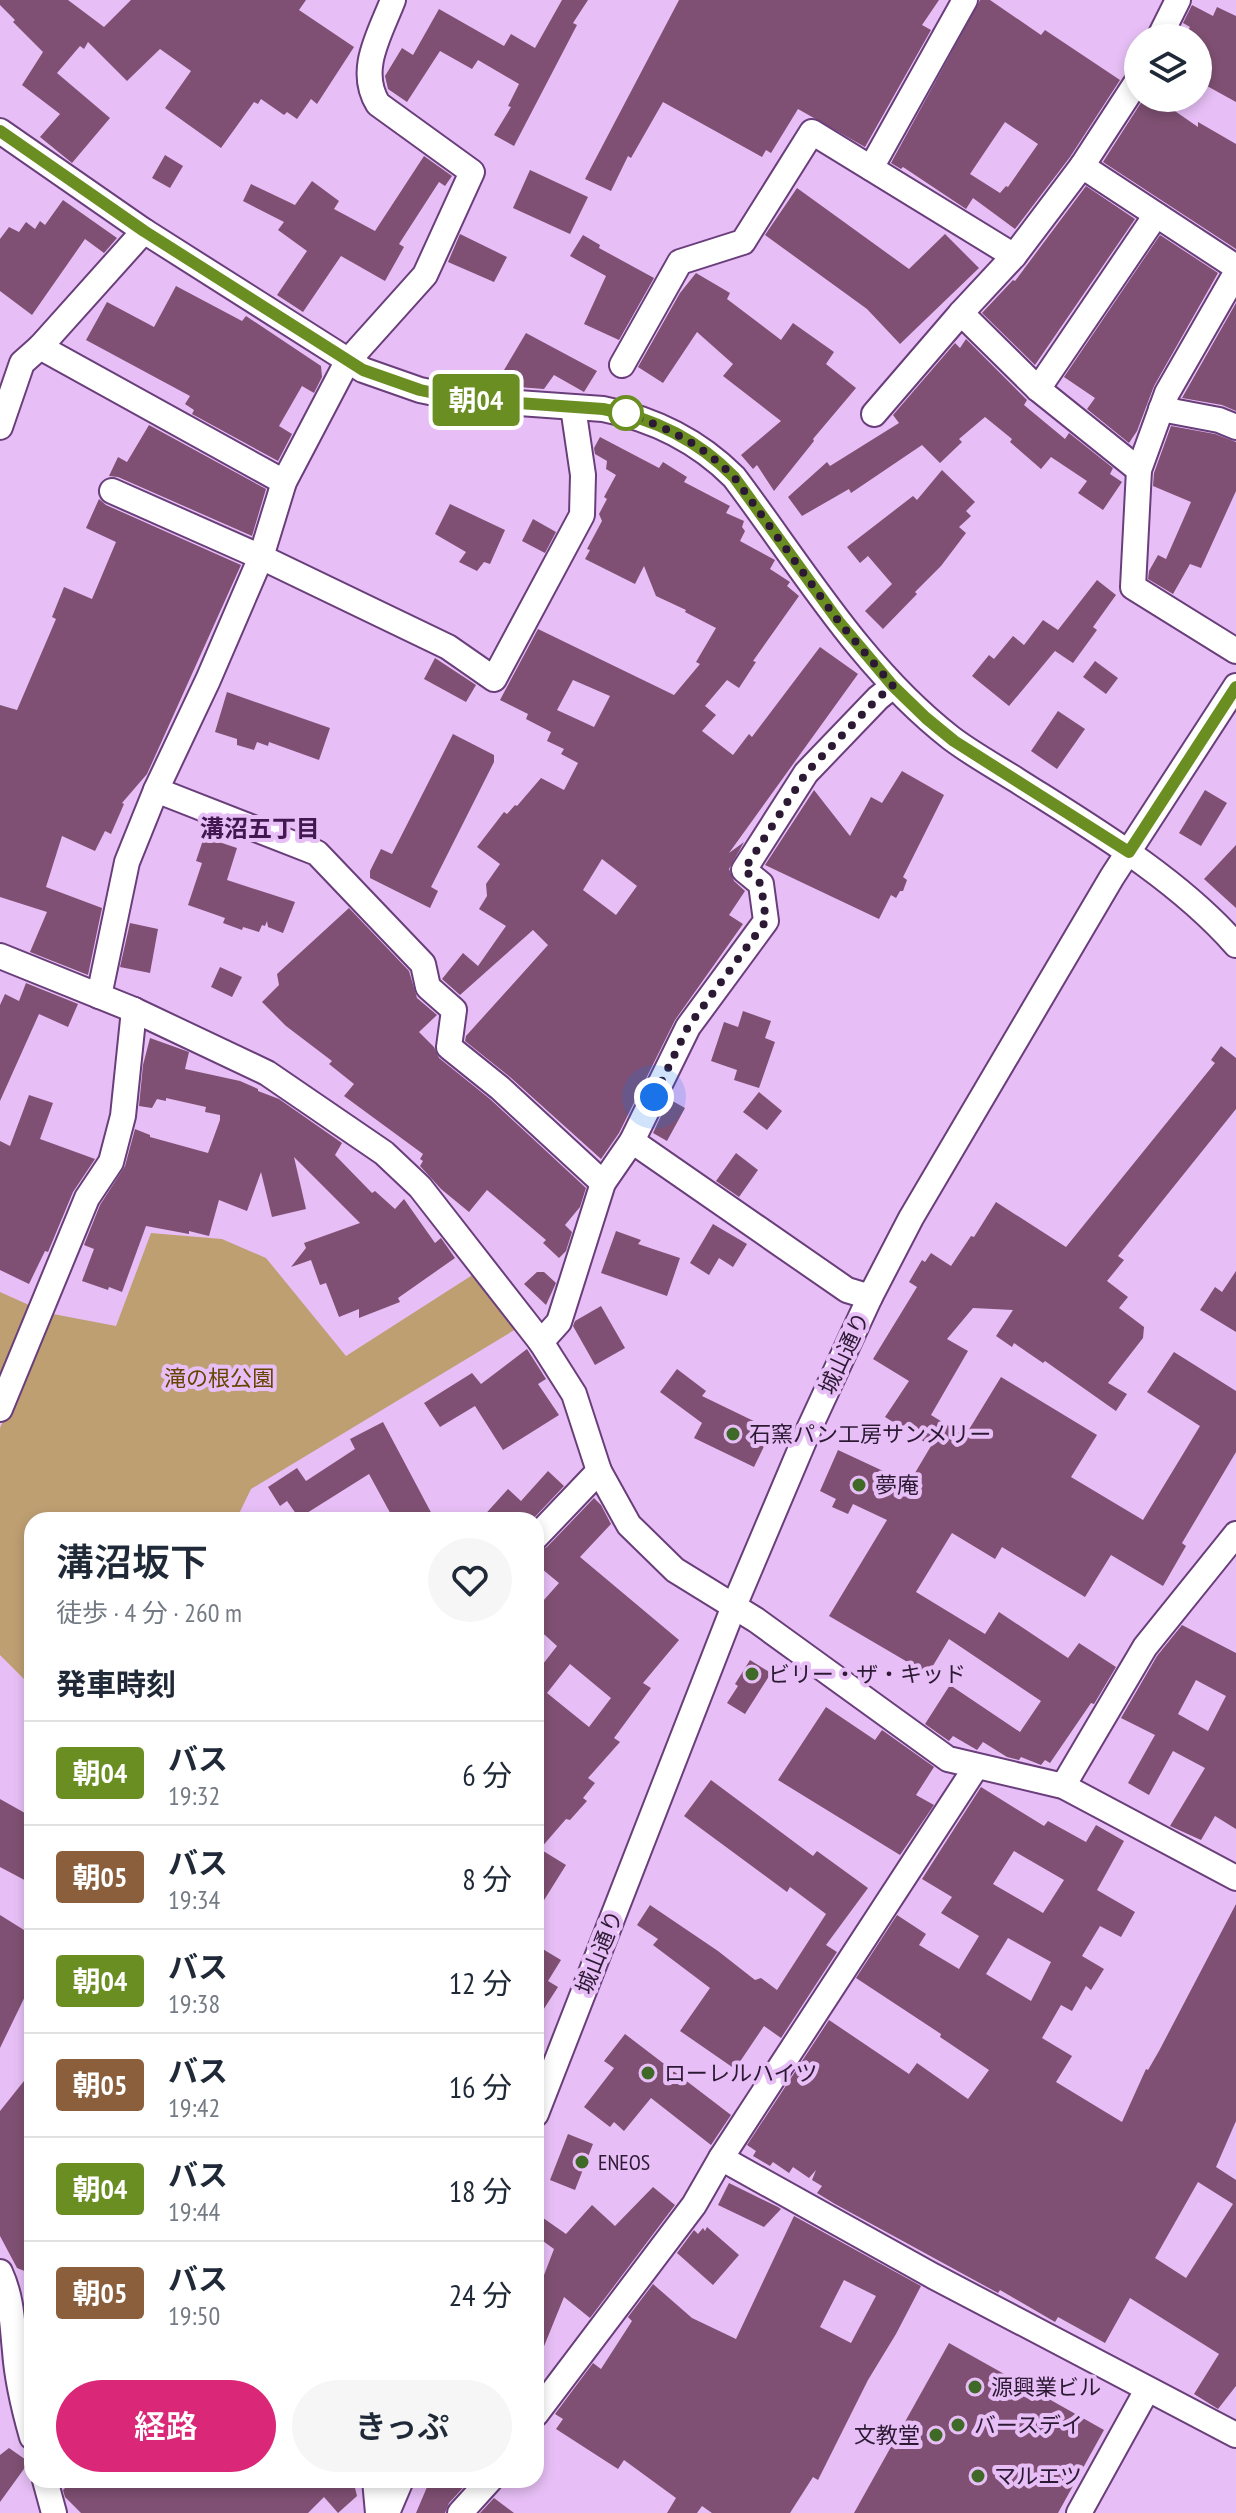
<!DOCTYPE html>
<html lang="ja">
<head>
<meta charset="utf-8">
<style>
  body { margin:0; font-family:"PT Sans Narrow","Noto Sans JP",sans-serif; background:#f6f6f7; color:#1f2937; height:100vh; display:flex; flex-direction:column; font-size:30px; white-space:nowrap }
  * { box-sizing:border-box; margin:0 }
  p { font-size:26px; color:#747a83 }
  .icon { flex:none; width:44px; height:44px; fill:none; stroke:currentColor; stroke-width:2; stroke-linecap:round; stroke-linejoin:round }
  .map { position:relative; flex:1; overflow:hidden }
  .drawer { position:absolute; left:24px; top:1512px; width:520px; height:976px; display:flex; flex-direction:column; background:#fff; border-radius:24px; box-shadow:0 4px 12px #0003 }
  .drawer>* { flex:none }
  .badge { padding:0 16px; border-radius:6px; font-size:28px; line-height:52px }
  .tools { position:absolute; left:1124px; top:24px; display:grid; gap:16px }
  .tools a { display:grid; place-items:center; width:88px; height:88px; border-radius:50%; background:#fff; box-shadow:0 4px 12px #0003; font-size:40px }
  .you { position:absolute; width:40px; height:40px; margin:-20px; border:6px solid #fff; border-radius:50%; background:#1a73e8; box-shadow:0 0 0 12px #1a73e833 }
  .map>.badge { position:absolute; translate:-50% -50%; box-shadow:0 0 0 4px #fff }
  h2 { padding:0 32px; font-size:30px; line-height:72px }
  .round { display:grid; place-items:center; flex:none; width:84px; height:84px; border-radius:42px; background:#f6f6f7 }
  .headline { display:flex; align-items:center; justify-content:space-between; height:136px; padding:0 32px }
  h1 { font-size:38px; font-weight:600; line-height:60px }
  .primary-button { display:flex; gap:16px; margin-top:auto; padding:16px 32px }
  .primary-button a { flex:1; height:92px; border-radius:48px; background:#db2777; color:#fff; font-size:32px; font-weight:600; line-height:92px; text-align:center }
  .primary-button a+a { background:#f6f6f7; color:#1f2937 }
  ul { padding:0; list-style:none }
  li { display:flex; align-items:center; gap:24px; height:104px; padding:0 32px; border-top:2px solid #e0e1e3 }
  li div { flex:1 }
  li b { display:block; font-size:30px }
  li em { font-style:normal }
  li .badge { min-width:88px; font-weight:700; text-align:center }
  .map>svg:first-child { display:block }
  .green { fill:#be9f72 }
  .building { fill:#7f5073; fill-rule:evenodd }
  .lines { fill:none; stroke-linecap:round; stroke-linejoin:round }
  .minor-casing { stroke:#693e7a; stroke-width:28 }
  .minor { stroke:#fff; stroke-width:24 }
  .line-casing { stroke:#fff; stroke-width:18 }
  .line { stroke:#6b8e23; stroke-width:12 }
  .walk { stroke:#2c1933; stroke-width:8; stroke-dasharray:0 14.4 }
  .stop-dot { fill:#fff; stroke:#6b8e23; stroke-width:4 }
  .poi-dot { fill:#3e6927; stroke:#e7bff6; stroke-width:3 }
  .labels { text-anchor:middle; stroke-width:8; stroke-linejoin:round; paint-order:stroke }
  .street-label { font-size:22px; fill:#2c1933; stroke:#e7bff6 }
  .park-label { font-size:22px; fill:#674400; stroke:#e7bff6 }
  .poi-label { font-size:22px; fill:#2c1933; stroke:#e7bff6; text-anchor:start }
  .neighbourhood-label { font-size:24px; font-weight:bold; fill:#431852; stroke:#e7bff6 }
</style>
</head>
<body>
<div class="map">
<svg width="1236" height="2513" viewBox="0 0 1236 2513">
  <rect width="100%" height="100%" fill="#e7bff6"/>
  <g class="green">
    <polygon points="151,1233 222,1239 266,1258 346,1356 474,1274 521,1326 251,1489 236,1520 32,1520 32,1687 0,1655 0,1428 48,1313 116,1326"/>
    <polygon points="0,1292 38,1309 8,1380 0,1377"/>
  </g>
  <g class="building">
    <polygon points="0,0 68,0 104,27 131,0 306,0 299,10 354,47 317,104 311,99 297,119 287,112 284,115 261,99 258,104 254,102 221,148 165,108 191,71 160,49 127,81 88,42 84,49 80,46 57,73 110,118 72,163 40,137 60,114 22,85 43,52 13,22 15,20 0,5"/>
    <polygon points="562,0 588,0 573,23 577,25 514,146 494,135 511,107 508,106 519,84 478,60 472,69 440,51 407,102 388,89 385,76 402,48 413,55 439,9 504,46 511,34 535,48"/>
    <polygon points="679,0 939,0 922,25 931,30 865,147 798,109 771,153 766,150 762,157 663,102 631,158 628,156 611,191 585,179"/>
    <path d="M980,0H990L1041,35L1045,30L1120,80L1070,157L1015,229L973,198L966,209L903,167L901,169L891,163ZM1005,122L1038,144L1008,187L1006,186L1000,193L970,174Z"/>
    <polygon points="1192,5 1213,16 1217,7 1236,16 1236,102 1198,81 1198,38 1184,38 1190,27 1183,23"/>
    <polygon points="1144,98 1156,98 1198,127 1198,122 1236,144 1236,249 1103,162"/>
    <polygon points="165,155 183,166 170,188 152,178"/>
    <polygon points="424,156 452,176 445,186 439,182 399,244 404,247 385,281 341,256 303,312 277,295 307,251 278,230 284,222 243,201 251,184 295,205 312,181 339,201 334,209 375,231"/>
    <polygon points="530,170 588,197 570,234 513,208"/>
    <polygon points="1086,186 1135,219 1035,365 982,313 1013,280 1015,281"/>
    <polygon points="797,188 909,269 945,234 979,268 900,344 867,309 765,235"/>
    <polygon points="63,200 117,238 104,253 85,239 32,315 0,291 0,239 9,227 19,232 26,222 35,229 40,221 45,225"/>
    <polygon points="460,234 507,257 494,282 448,262"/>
    <polygon points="583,235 600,245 599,248 654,278 619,340 584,324 606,276 570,256"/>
    <polygon points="1160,235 1218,273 1154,386 1137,431 1129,443 1087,409 1095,398 1064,377"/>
    <polygon points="696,273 730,293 727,299 781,340 793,323 834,352 826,364 856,388 813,439 814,441 774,491 757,465 753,469 741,455 781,421 723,376 733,364 697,332 663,383 638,367 680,293"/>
    <polygon points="176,286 242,321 246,316 321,366 322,377 314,393 302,386 279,426 292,434 278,461 192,414 194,410 185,404 190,396 86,340 107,302 154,327"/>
    <polygon points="1236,303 1236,411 1222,405 1182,398"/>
    <polygon points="526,333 597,371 584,392 554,375 544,389 518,387 501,375"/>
    <polygon points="966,339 1027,400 1024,405 1065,439 1069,433 1113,468 1110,474 1122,482 1103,510 1078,493 1087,481 1051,457 1041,469 1010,442 1012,439 985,417 959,439 962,442 940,463 922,445 851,493 849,489 802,516 788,497 827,462 830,466 899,423 893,415 955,343 960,348"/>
    <polygon points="149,425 266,489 252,536 118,477 109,476 118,457 127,462"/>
    <polygon points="1171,426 1215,434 1236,442 1236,491 1201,568 1190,564 1173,594 1148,579 1149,571 1158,555 1166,559 1191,502 1153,486 1154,473"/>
    <path d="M600,437L659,468L663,462L687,477L684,482L730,506L726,513L744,521L742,527L745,531L740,541L775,560L770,569L790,582L787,586L799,596L753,661L756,662L739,688L727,680L705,706L716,715L702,731L733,755L749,734L752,737L820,647L858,674L729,853L744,842L729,869L734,881L745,891L729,915L743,924L675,1020L619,1133L601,1159L510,1077L465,1041L466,1036L548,945L533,930L460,995L442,979L463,953L478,966L506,926L479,909L487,896L486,884L500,864L477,847L504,812L507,814L515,805L517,806L541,778L564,790L578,763L561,754L564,749L547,741L551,732L526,719L528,714L500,700L538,629L674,695L700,664L696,662L716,628L685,612L686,610L656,596L644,566L635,584L585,559L590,550L587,549L602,521L599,514L607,499L604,497L616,475L606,469L607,461L595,454L594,448ZM573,680L610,696L594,727L557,710ZM602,859L637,886L616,915L583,890Z"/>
    <polygon points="942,470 975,502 966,511 971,516 959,527 966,533 941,566 915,592 917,594 883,629 865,611 892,584 868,556 860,563 847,547 913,496 917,500"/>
    <polygon points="99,499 106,505 241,565 147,774 122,803 124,804 111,834 105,831 95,851 62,836 46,887 102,908 88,975 30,952 47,912 0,897 0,705 17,710 56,619 52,617 64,587 92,599 116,542 86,528"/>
    <polygon points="450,504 505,530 490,564 484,562 477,571 459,562 466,552 435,534"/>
    <polygon points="533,519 556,532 545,553 522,541"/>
    <polygon points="1097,580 1116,595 1093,627 1097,630 1073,663 1055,651 1009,706 972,676 989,655 994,659 1013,636 1024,645 1043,620 1058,630"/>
    <polygon points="435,658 476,685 466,702 424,679"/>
    <polygon points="1095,661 1118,678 1106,694 1083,677"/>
    <polygon points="227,692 330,728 319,760 269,742 268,746 257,742 254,750 237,745 237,739 215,732"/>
    <polygon points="1058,711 1085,729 1057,769 1031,751"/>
    <polygon points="453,734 494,755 494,762 431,887 438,891 430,908 370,878 370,871 381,849 392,854"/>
    <polygon points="902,771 944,795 903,877 907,880 903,891 900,891 896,898 891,895 879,919 765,865 814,790 850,836 871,797 882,803"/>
    <polygon points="1205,790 1227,803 1201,846 1179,833"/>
    <polygon points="204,837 237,848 227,880 295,902 283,933 268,927 267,921 265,926 262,925 259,932 243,927 242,930 223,923 225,918 188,905 202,863 196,861"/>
    <polygon points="1236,845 1236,908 1204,879"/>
    <polygon points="349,908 409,971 417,998 437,1015 419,1032 434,1047 439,1058 490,1099 586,1188 580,1207 565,1225 572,1232 566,1251 559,1258 543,1243 546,1240 487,1190 469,1212 441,1189 420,1166 423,1161 420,1159 423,1154 344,1096 354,1084 329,1064 332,1061 286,1026 262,1002 279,985 277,974"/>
    <polygon points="130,923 158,929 150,973 120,967"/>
    <polygon points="220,967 242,977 232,997 211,987"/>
    <polygon points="26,983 78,1004 68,1027 39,1014 0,1101 0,1005 5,994 19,1001"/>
    <polygon points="743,1011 771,1021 765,1038 775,1042 759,1088 734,1080 737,1070 711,1061 724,1022 738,1027"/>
    <polygon points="150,1038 189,1052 185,1069 240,1081 258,1089 258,1091 279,1099 342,1143 335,1155 372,1193 375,1191 395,1209 404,1199 435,1243 441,1238 455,1258 398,1298 400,1302 359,1318 359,1309 339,1317 326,1283 320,1285 311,1260 291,1267 306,1248 304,1243 360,1223 294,1157 306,1209 272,1217 261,1172 247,1211 219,1200 209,1236 189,1231 189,1234 146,1226 122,1292 109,1287 108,1290 82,1281 94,1249 84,1245 100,1205 125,1166 135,1129 150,1135 150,1137 208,1153 220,1120 220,1115 205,1112 206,1107 166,1098 166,1101 157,1099 152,1108 139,1106 143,1065"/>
    <polygon points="1221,1046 1236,1058 1236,1109 1118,1256 1124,1260 1107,1281 1128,1297 1119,1308 1144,1327 1143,1338 1108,1383 1127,1394 1116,1411 1045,1361 1043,1363 1014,1343 1012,1347 996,1336 1013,1310 973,1308 947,1339 968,1351 931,1415 965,1436 1001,1377 1097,1435 1071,1477 1143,1520 1200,1426 1147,1392 1174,1352 1236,1391 1236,1452 1182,1543 1186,1546 1163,1586 1111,1555 1085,1597 1002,1547 995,1559 952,1533 916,1592 985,1634 999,1612 1068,1658 1079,1643 1116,1667 1094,1704 1091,1703 1050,1763 1045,1760 1041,1765 1021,1757 1019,1760 1007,1757 983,1742 977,1750 953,1736 949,1741 925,1724 950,1685 1020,1732 1041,1701 949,1639 928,1674 829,1616 887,1520 853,1504 848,1514 832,1507 836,1499 820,1491 838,1450 909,1483 931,1446 885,1417 909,1381 873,1359 917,1287 909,1282 922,1260 925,1262 931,1253 951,1266 971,1236 974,1237 996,1202 1066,1247 1215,1063 1211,1060"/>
    <polygon points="759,1092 782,1111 767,1130 743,1112"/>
    <polygon points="29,1095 53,1103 40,1139 95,1159 73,1192 48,1252 45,1251 29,1284 0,1270 0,1141 10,1146"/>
    <polygon points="669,1099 685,1108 667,1141 653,1133"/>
    <polygon points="736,1153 758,1170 739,1197 716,1181"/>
    <polygon points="713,1224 747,1244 733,1267 719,1258 709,1275 690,1263"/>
    <polygon points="616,1231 641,1240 638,1244 680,1258 667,1296 601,1273"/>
    <polygon points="1236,1271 1236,1332 1200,1310 1215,1287 1222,1292"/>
    <polygon points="537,1272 544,1272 556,1283 546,1305 524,1284"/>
    <polygon points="601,1306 625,1348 595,1365 573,1326 575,1321"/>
    <polygon points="527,1349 546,1379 538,1384 559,1415 503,1450 475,1406 440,1427 424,1403 472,1373 481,1384"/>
    <polygon points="677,1369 706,1391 702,1396 772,1430 754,1467 694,1438 702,1423 660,1392"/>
    <polygon points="383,1422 435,1520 394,1520 369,1474 299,1518 287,1501 280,1506 268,1487 297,1468 306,1481 355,1449 350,1439"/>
    <polygon points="548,1471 564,1486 532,1520 480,1520 508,1489 521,1501"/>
    <path d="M594,1498L601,1505L611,1524L580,1557L679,1640L643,1683L651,1688L614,1738L620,1742L588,1778L595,1783L583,1798L587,1801L570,1820L566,1819L540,1849L566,1865L536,1913V1673L557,1646L536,1627V1609L559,1583L536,1564V1552L547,1547ZM570,1664L611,1698L589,1727L547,1693Z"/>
    <path d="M1182,1625L1236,1653V1829L1215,1816L1201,1840L1170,1826L1205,1768L1173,1751L1149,1795L1128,1783L1155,1735L1121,1718L1157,1656ZM1196,1680L1226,1696L1208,1731L1178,1714Z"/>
    <polygon points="750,1660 771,1673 745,1714 727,1703 738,1686 735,1684"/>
    <polygon points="826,1707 875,1740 882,1730 934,1767 916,1795 934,1805 900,1855 778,1780"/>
    <polygon points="711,1780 813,1856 817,1851 868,1888 826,1945 837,1952 781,2038 764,2026 735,2069 680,2031 710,1988 653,1945 658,1939 637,1925 650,1905 718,1951 755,1980 761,1978 777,1990 826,1914 790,1887 787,1892 684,1816"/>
    <path d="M981,1787L1044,1826L1048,1821L1086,1842L1096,1825L1124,1841L1097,1890L1135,1912L1121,1937L1100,1926L1082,1956L1104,1969L1091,1990L1086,1986L1072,2011L1061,2005L1042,2038L1072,2056L1056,2082L1122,2122L1146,2069L1148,2070L1159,2051L1236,1904V2121L1216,2167L1236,2180V2386L1218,2409L1194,2394L1219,2354L1130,2298L1105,2343L1058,2317L1055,2322L1000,2290L998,2293L835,2204L817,2193L822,2186L812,2180L816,2170L809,2178L793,2167L789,2173L773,2162L770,2166L753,2156L756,2151L747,2145L829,2020L909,2074L917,2063L968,2099L989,2070L940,2037L941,2034L856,1978L897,1915L926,1934L919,1945L959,1969L979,1936L941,1913L952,1897L922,1879ZM1014,1851L1064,1880L1043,1913L993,1884ZM1008,1938L1051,1962L1031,2001L986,1974ZM1198,2182L1233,2204L1186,2278L1155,2258Z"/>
    <polygon points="0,1799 32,1817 32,1884 0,1867"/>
    <polygon points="0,1915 32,1935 32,1982 0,2048"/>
    <polygon points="536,1945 561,1960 548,1981 558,1987 536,2021"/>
    <polygon points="625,2034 731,2115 711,2145 651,2098 624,2131 614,2122 610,2127 584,2107 614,2068 604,2061"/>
    <polygon points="32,2071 32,2274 17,2268 0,2236 0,2111"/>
    <polygon points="568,2134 593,2144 575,2190 550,2180"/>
    <polygon points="729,2183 778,2207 781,2209 764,2227 718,2205"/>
    <polygon points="653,2187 675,2205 590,2318 564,2297 536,2366 536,2296 554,2249 536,2236 536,2213 566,2234 592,2205 615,2226"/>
    <path d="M794,2216L921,2286L896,2334L868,2380L818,2480L813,2477L790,2513H712L702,2506L697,2513H667L676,2498L624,2460L618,2469L556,2429L563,2419L555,2414L593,2363L601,2369L632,2321L628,2317L653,2284L692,2318L736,2339ZM844,2280L876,2296L851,2343L820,2327Z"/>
    <polygon points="707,2227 739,2255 713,2285 677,2253 694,2230 698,2234 703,2228 705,2231"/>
    <polygon points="949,2343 1104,2430 1058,2513 854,2513"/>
    <polygon points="9,2448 29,2462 0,2502 0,2455"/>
    <polygon points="73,2480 353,2480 357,2496 338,2513 324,2497 308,2513 81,2513 65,2497 63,2490"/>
    <polygon points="430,2480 470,2480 449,2503 445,2513 416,2513"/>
    <polygon points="494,2498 514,2513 480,2513"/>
  </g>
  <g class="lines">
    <g class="minor-casing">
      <g id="minor">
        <polyline points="1159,38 1178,0"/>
        <path d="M0,131L144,231L363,370L420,390L463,399L603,409C654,419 697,440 734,477C802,567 861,668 951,738C972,754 996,767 1018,781C1092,828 1177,878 1236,945"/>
        <polyline points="1082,166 1236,267"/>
        <polyline points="871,168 965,0"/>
        <polyline points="1236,273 1167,393 1139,470 1133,587 1236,651"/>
        <polyline points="961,313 1038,389 1139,470"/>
        <polyline points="40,347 284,482"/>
        <polyline points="622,365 680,262 743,242 812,132 1014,256"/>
        <polyline points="1038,389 1156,215"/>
        <polyline points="1161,409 1219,420 1236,427"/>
        <polyline points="874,414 961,313 1014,256 1082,166 1138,80"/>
        <polyline points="0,427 22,363 40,347 144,231"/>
        <polyline points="112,491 261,557 448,647 494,679 582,515 583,475 573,407"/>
        <polyline points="156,790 317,853 423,964 428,987 454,1010 449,1047 500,1088 603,1183"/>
        <polyline points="0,956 134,1010 267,1073 384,1153 420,1187 541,1342 574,1394 599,1471 629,1525 675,1570 756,1620 948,1759 1063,1786 1236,1878"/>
        <path d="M99,996L127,862L156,790L208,680L261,557L284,482L347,362L425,275L472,172L378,104C357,70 380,34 393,0"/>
        <polyline points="632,1141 847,1290 870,1297"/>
        <polyline points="541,1342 559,1322 603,1183 632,1141 688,1027 766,921 761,884 744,870 806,773 878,698 893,686"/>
        <polyline points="0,1409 87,1198 111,1162 123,1116 134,1010"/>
        <polyline points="536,1537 599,1471"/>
        <polyline points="1063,1786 1145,1647 1236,1534"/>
        <polyline points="536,2114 734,1606 809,1429 870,1297 911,1218 1112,877 1236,686"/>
        <polyline points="721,2158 933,2276 1236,2435"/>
        <path d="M0,2272C12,2298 12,2322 15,2351C17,2380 24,2409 32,2437"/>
        <polyline points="536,2414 694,2205 721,2158 976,1767"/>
        <polyline points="45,2480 54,2513"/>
        <polyline points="375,2480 378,2513"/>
        <polyline points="387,2513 401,2480"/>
        <polyline points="460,2513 490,2480"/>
        <polyline points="1079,2513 1147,2390"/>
      </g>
    </g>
    <use href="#minor" class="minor"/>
  </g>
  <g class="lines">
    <g class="line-casing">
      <path id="line" d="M0,131L144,231L363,370L420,390L463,399L603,409C654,418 698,440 734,477L839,622L893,686L926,718L954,741L1129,852L1236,687"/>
    </g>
    <use href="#line" class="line"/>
    <path class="walk" d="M626,413C668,429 698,441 734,477L839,622L893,686L878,698L806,773L744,870L761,884L766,921L688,1027L654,1097"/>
  </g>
  <circle class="stop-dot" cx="626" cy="413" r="16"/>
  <g class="poi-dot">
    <circle cx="733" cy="1434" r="8"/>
    <circle cx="859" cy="1485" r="8"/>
    <circle cx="752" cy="1674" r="8"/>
    <circle cx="648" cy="2073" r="8"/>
    <circle cx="582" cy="2162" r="8"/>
    <circle cx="975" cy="2387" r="8"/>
    <circle cx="958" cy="2425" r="8"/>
    <circle cx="936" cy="2435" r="8"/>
    <circle cx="978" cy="2476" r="8"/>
  </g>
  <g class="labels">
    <g class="street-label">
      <text transform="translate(844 1353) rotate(-65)" y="8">城山通り</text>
      <text transform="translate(599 1952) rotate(-68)" y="8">城山通り</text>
    </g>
    <g class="park-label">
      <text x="219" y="1386">滝の根公園</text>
    </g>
    <g class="poi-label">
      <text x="749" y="1442">石窯パン工房サンメリー</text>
      <text x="875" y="1493">夢庵</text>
      <text x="768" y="1682">ビリー・ザ・キッド</text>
      <text x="664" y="2081">ローレルハイツ</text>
      <text x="598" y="2170">ENEOS</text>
      <text x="991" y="2395">源興業ビル</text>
      <text x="974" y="2433">バースデイ</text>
      <text x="920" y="2443" text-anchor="end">文教堂</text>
      <text x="994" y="2484">マルエツ</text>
    </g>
    <g class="neighbourhood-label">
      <text x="260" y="837">溝沼五丁目</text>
    </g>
  </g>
</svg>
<div class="tools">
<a><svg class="icon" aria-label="layers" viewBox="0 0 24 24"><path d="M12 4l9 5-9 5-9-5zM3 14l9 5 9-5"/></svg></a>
</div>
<div class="you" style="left:654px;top:1097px"></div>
<b class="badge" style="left:476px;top:400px;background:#6b8e23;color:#fff">朝04</b>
<section class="drawer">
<div class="headline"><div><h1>溝沼坂下</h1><p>徒歩 · 4 分 · 260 m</p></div><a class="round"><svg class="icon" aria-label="heart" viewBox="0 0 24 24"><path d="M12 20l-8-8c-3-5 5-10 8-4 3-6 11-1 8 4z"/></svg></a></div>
<h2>発車時刻</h2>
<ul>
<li><span class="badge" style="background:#6b8e23;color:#fff">朝04</span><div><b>バス</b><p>19:32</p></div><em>6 分</em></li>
<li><span class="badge" style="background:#8b5e3c;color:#fff">朝05</span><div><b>バス</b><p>19:34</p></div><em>8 分</em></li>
<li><span class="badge" style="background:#6b8e23;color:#fff">朝04</span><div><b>バス</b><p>19:38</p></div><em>12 分</em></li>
<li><span class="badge" style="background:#8b5e3c;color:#fff">朝05</span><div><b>バス</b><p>19:42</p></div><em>16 分</em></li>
<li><span class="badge" style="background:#6b8e23;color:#fff">朝04</span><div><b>バス</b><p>19:44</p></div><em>18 分</em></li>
<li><span class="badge" style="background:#8b5e3c;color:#fff">朝05</span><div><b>バス</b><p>19:50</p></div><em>24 分</em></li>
</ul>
<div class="primary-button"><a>経路</a><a>きっぷ</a></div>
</section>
</div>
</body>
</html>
